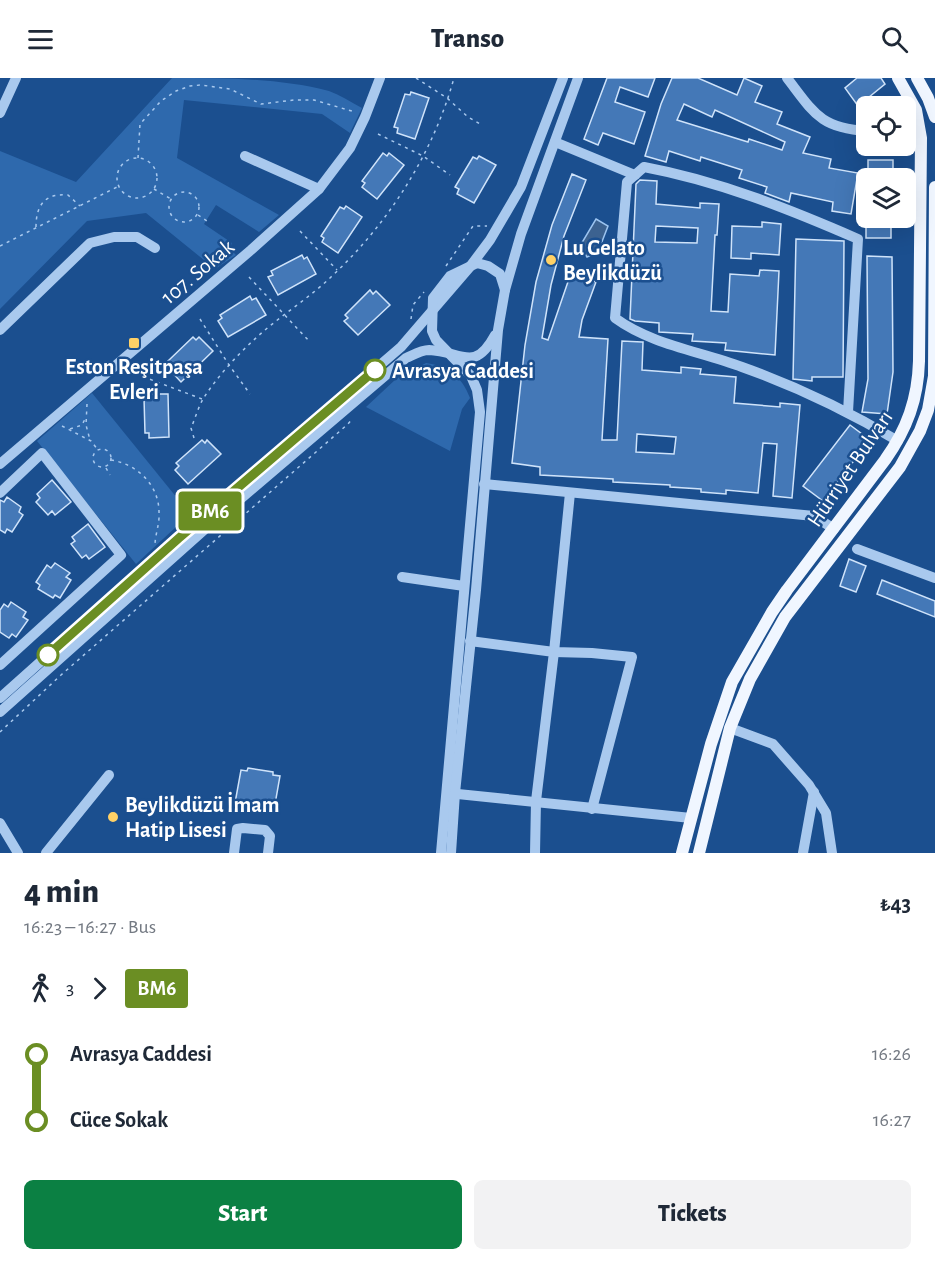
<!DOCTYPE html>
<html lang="en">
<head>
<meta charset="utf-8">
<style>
  body { margin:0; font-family:"Alegreya Sans",sans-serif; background:#f2f2f3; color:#1f2937; height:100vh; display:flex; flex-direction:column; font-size:22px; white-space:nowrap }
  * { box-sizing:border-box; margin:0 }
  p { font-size:20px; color:#747a83 }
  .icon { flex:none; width:33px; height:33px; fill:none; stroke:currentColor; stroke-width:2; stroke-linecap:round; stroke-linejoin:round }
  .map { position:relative; height:775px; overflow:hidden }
  .drawer { display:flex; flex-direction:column; background:#fff; flex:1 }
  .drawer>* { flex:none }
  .badge { padding:0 12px; border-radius:4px; font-size:21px; line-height:39px }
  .tools { position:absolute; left:856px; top:18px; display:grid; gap:12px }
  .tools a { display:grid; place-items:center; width:60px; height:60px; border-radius:9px; background:#fff; box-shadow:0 6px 24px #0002; font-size:30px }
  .map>.badge { position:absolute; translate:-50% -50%; box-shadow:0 0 0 3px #fff }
  .legs { display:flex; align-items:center; gap:9px; height:66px; padding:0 24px; font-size:20px }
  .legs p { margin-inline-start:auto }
  .summary { display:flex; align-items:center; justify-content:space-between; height:102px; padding:0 24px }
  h1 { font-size:33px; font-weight:800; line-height:45px }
  .primary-button { display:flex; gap:12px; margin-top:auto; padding:12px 24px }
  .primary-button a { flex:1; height:69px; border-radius:9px; background:#0b8043; color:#fff; font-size:24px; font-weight:800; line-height:69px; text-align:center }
  .primary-button a+a { background:#f2f2f3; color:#1f2937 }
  ul { padding:0 24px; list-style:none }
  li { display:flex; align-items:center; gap:21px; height:66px; font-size:22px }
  li i { display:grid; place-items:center; width:9px; height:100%; margin:0 8px; background:currentColor }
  li i::after { content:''; width:15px; height:15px; margin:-8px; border:4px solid; border-radius:50%; background:#fff }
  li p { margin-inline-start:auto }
  li:first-child i { background:linear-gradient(#0000 50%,currentColor 0) }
  li:last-child i { background:linear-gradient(currentColor 50%,#0000 0) }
  header { display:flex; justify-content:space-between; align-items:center; height:78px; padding:0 24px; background:#fff; font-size:27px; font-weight:800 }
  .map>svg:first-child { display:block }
  .green { fill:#2e69ad }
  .water { fill:#3c6290; stroke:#9cc4f0; stroke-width:1.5 }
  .building { fill:#4478b7; stroke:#cfe3fa; stroke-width:1.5; fill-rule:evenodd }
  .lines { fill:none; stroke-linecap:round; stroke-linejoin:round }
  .path { stroke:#a9c9ee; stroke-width:1.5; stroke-dasharray:3 4.5; stroke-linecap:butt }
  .minor { stroke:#a9c9ee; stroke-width:10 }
  .major { stroke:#f0f6ff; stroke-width:12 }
  .line-1-casing { stroke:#fff; stroke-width:14 }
  .line-1 { stroke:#6b8e23; stroke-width:9 }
  .poi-dot { fill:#ffd166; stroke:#1b4f8f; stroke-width:2 }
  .stop-1-dot { fill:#fff; stroke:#6b8e23; stroke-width:3 }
  .labels { text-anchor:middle; stroke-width:5; stroke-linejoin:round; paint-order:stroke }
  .poi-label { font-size:22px; font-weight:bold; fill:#fff; stroke:#1b4f8f; text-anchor:start }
  .street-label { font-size:22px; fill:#fff; stroke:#1b4f8f }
  .stop-label { font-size:22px; font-weight:bold; fill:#fff; stroke:#1b4f8f; text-anchor:start }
</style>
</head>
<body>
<header><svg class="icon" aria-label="menu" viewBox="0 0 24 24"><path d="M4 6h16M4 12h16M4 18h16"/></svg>Transo<svg class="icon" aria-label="search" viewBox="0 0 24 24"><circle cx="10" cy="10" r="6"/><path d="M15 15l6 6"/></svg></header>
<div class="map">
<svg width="935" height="775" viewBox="0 0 935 775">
  <rect width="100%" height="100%" fill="#1b4f8f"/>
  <g class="green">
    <path d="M172,0C223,0 280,0 329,13C340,17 351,24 362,30L350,55L322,36L184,22L177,80L279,137L259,154L216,127L204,146L232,165L231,168L232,173L236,177L215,191L146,135L87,143L0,231V73L76,104Z"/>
    <path d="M426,285C449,288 462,299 470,320L462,331L450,373L366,329L396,301Z"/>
    <polygon points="92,315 190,436 136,486 37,363"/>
  </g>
  <polygon class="water" points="596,141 608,148 598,174 587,179 580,168"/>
  <g class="building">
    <polygon points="607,0 655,0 648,19 620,9 615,24 645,34 634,66 603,55 598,67 584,61"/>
    <path d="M672,0H698L737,17L744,0L762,8L755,24L782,34L777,46L810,59L803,75L831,81L829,90L858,95L851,136L832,133L833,124L791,115L789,124L765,115L767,109L739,100L742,92L701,79L700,83L669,73L666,84L645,78L661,26ZM684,26L712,39L715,32L785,64L782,72L749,61L748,64L677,42Z"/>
    <polygon points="857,0 881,0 885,6 858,28 845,10"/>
    <polygon points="411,14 429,20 415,61 397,55 398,50 394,49 405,16 410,17"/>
    <polygon points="383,75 387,78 389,75 404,87 377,121 362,109 365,105 362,103"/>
    <polygon points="479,78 496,87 474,125 457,116 459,111 455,109 473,79 477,81"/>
    <rect x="868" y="82" width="25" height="18"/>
    <path d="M572,96L586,102L564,158L551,207L542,260L548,262L571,195L596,204L582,242L579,259L608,261L602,362H617L622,263L642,264H643L642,292L681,295V289L701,291L700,296L736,299L734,325L780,329V325L800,327L792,420L773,418L777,366L763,365L758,415L726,412V416L701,414V411L670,409V407L613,404V401L540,397V389L512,385L525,267L536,204L552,147ZM637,356L676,359L674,376L636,374Z"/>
    <path d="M640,102L657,103L656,126L700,130V125L719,126L717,157H715L711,233L728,234L730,196L759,198L760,192L779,193L775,277L725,272L726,265L692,263L693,256L659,254V245L635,243L630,241L636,106ZM656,148L698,150L697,165L655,164Z"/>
    <polygon points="346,128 362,139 338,175 322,164 324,160 321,158 340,129 344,131"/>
    <rect x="866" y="140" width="25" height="20"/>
    <polygon points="762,144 781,146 779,177 751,175 751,181 731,180 732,148 762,149"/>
    <polygon points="796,161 844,163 843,299 812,299 812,303 793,301"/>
    <polygon points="302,177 304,181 307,179 316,196 278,217 268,199 273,197 271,193"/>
    <polygon points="867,178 892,179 893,294 887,336 862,334 868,301"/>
    <polygon points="370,212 373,216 376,213 390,227 358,257 344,243 348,240 345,237"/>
    <polygon points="250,218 252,222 256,220 266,237 228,259 218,243 222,240 220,237"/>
    <polygon points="193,259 196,262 199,259 213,273 181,304 168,290 171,286 168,283"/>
    <polygon points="148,316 168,316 169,359 149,360 149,355 145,355 144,320 148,320"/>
    <polygon points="850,347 870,362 823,423 803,408"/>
    <polygon points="202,362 205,365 207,362 221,376 188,406 175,392 179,388 176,385"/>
    <polygon points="52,402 71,424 55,437 52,433 48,437 36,424 40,420 37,416"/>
    <polygon points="7,419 21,429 19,434 23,437 12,454 7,451 5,455 0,452 0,422 4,424"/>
    <polygon points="88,446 105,469 89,481 86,477 82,480 71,466 75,463 72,459"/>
    <polygon points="849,481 866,488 856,514 840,508"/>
    <polygon points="55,485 70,495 66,499 71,502 60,520 55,517 53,520 38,511 40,507 36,504 47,487 51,490"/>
    <polygon points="882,502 935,523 935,539 877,516"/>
    <polygon points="11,524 26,534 23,539 28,542 16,559 12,556 9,560 0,554 0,532 4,526 8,529"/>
    <polygon points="248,690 273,694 273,697 280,698 274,732 268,731 267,734 240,729 241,726 235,725 241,692 247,693"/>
  </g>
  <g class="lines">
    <g class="path">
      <polyline points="416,0 447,20 468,39 480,46"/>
      <polyline points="378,56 423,78 450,97"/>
      <polyline points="138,80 140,46 161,23 176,13 190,8 201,7 230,11 261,26 294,22 314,22 355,34"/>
      <circle cx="137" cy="100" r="20"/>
      <polyline points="154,111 171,121"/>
      <circle cx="184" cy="129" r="15"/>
      <polyline points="198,137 207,143"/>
      <path d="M36,149C36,127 45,115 68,117L80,128"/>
      <polyline points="300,153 337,192"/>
      <polyline points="0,168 119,108"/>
      <polyline points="446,188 473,148 487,148"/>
      <polyline points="249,199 310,264"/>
      <polyline points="200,241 229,287 250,316"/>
      <polyline points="411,241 413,227 424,214"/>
      <polyline points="136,296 202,321"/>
      <polyline points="87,326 86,347 90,362"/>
      <polyline points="62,348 91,363 98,372"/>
      <polyline points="70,351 82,347 85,341"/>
      <path d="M194,360L191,350C195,341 198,330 203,321C217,299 237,277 257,259C280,238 308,221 331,199C388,146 433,76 454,0"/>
      <circle cx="102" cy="380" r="9"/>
      <path d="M111,382C137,386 159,407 159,434C160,445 155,457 155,467"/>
      <polyline points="106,390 110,397"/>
      <polyline points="0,654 61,597 348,346 353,340"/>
    </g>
    <g class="minor">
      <path d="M787,0C814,35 820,50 867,53"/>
      <polyline points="0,35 16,0"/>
      <polyline points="906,61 921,60"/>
      <polyline points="555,64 635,97"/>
      <polyline points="245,78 319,111"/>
      <polyline points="0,252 90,165 114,159 137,159 155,170"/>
      <path d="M848,334L858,161C789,131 719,103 644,89L627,104L615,240C652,267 700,273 742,289C798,309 848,333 898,363"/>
      <polyline points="0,386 251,172 319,111 350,70 365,39 380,0"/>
      <polyline points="484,406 814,438 834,451"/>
      <polyline points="0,415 42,375 121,477 0,587"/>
      <polyline points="570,415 554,574 592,575 632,579 592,731"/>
      <polyline points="857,471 935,500"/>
      <polyline points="402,499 464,508"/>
      <polyline points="470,563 554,574 536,723 535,775"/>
      <polyline points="0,620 179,460 401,269 469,190 490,162 521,109 563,0"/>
      <path d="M0,634L204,452L406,280C413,277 421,272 429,272C461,273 474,296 495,257"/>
      <polyline points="730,650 773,666 809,707 826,735 832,775"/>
      <polyline points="448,715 691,740"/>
      <polyline points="0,745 18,775"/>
      <polyline points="46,775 109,697"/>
      <polyline points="234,775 237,751 243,750 265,752 270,758 268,775"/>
      <polyline points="441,775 480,334 477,312 471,298 436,262 432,253 433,220 450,198 477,185 488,188 500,196 505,212"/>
      <polyline points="451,775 455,715 476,512 498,252 505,212 521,156 578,0"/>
      <polyline points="803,775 814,714"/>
    </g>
    <g class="major">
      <polyline points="917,0 928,20 935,39"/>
      <path d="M682,775L711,666L732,604L772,534L787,512L885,382C907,351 918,321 919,283L921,60L916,32L898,0"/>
      <polyline points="699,775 730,650 750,601 785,539 900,389 920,353 928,332 934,298 935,109"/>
    </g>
  </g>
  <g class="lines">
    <g class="line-1-casing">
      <polyline id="line-1" points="48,577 179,460 375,292"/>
    </g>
    <use href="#line-1" class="line-1"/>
  </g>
  <g class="poi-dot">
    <circle cx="551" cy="182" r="6"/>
    <rect x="128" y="259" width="12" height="12" rx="3"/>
    <circle cx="113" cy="739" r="6"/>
  </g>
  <g class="stop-1-dot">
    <circle cx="375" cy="292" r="10"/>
    <circle cx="48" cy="577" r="10"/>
  </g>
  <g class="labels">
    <g class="poi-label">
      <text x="563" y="177">Lu Gelato<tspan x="563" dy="25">Beylikdüzü</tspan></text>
      <text x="134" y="296" text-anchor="middle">Eston Reşitpaşa<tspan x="134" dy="25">Evleri</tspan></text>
      <text x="125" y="734">Beylikdüzü İmam<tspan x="125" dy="25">Hatip Lisesi</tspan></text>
    </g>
    <g class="street-label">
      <text transform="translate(197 193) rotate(-40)" y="8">107. Sokak</text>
      <text transform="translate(849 390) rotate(-56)" y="8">Hürriyet Bulvarı</text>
    </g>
    <g class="stop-label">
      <text x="392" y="300">Avrasya Caddesi</text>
    </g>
  </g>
</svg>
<div class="tools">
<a><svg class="icon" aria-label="locate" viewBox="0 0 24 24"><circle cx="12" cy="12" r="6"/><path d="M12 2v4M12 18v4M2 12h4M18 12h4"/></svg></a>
<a><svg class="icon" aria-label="layers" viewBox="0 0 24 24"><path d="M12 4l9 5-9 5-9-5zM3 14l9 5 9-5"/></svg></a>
</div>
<b class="badge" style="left:210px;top:433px;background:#6b8e23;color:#fff">BM6</b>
</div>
<section class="drawer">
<div class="summary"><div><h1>4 min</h1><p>16:23 – 16:27 · Bus</p></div><b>₺43</b></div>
<div class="legs"><svg class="icon" aria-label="walk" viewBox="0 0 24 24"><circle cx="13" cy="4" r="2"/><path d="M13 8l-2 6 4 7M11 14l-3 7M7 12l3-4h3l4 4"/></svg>3<svg class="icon" aria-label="forward" viewBox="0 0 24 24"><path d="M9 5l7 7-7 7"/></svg><b class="badge" style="background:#6b8e23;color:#fff">BM6</b></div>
<ul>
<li><i style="color:#6b8e23"></i><b>Avrasya Caddesi</b><p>16:26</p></li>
<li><i style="color:#6b8e23"></i><b>Cüce Sokak</b><p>16:27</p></li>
</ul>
<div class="primary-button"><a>Start</a><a>Tickets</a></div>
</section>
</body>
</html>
